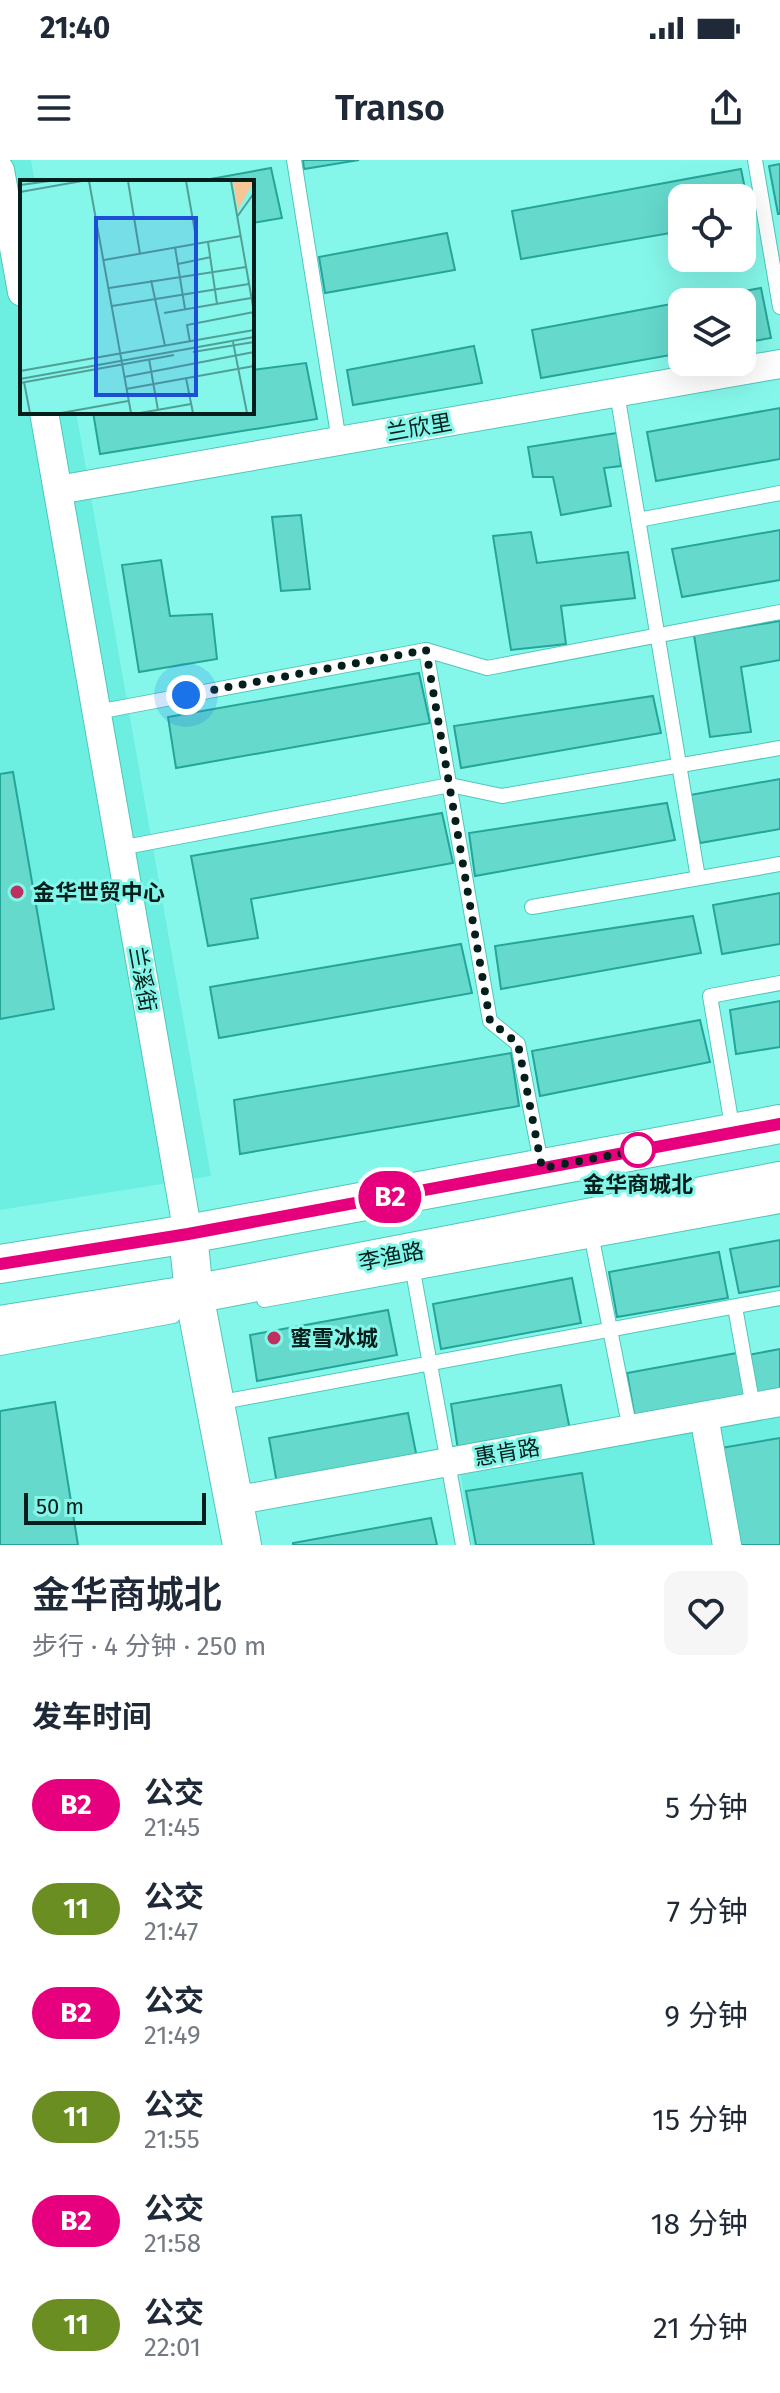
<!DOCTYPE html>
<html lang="zh">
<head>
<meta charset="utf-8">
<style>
  body { margin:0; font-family:"Fira Sans","Noto Sans SC",sans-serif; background:#f6f6f7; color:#1f2937; height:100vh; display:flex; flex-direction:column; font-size:30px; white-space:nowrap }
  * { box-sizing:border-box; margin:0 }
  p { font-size:26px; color:#747a83 }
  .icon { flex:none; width:44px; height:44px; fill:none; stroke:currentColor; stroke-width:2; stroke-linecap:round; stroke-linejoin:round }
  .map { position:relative; height:1385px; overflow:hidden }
  .drawer { display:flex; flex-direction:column; background:#fff; flex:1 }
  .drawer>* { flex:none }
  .badge { padding:0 16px; border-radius:26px; font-size:28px; line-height:52px }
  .buttons { position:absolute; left:668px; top:24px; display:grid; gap:16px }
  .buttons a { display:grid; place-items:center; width:88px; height:88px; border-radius:16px; background:#fff; box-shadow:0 8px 32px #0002; font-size:40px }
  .scale { position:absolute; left:24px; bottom:20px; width:182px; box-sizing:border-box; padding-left:8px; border:4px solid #041e1b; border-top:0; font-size:22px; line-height:28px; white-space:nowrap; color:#041e1b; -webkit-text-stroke:6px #85f7ea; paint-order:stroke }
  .you { position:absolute; width:40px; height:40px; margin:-20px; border:6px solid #fff; border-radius:50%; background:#1a73e8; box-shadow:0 0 0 12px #1a73e833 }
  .map>.badge { position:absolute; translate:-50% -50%; box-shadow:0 0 0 4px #fff }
  h2 { padding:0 32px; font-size:30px; line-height:72px }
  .round { display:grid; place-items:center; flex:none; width:84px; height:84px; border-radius:16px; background:#f6f6f7 }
  .overview { display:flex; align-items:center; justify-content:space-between; height:136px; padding:0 32px }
  h1 { font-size:38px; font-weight:600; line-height:60px }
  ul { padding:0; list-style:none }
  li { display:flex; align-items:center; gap:24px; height:104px; padding:0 32px }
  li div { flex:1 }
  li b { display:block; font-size:30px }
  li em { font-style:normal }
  li .badge { min-width:88px; font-weight:700; text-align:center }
  .status { display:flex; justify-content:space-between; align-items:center; height:56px; padding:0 40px; background:#fff; direction:ltr }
  .status svg { height:22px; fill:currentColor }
  header { display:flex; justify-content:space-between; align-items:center; height:104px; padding:0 32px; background:#fff; font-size:36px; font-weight:600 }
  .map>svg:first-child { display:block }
  .built { fill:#6ceee0 }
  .building { fill:#65d9cc; stroke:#25a599; stroke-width:2 }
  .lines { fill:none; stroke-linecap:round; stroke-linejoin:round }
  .lane-casing { stroke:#50c6ba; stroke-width:16 }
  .street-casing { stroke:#50c6ba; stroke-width:30 }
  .secondary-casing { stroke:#50c6ba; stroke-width:40 }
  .lane { stroke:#fff; stroke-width:14 }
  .street { stroke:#fff; stroke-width:28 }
  .secondary { stroke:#fff; stroke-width:38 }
  .line-casing { stroke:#fff; stroke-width:18 }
  .line { stroke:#e6007e; stroke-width:12 }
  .walk { stroke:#041e1b; stroke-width:8; stroke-dasharray:0 14.4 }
  .poi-dot { fill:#bd305f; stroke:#85f7ea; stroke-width:3 }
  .stop-dot { fill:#fff; stroke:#e6007e; stroke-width:4 }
  .labels { text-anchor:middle; stroke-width:6; stroke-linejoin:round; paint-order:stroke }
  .street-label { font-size:22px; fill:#041e1b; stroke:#85f7ea }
  .poi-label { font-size:22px; font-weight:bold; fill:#041e1b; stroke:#85f7ea; text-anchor:start }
  .stop-label { font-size:22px; font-weight:bold; fill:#041e1b; stroke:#85f7ea }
  .inset-road { fill:none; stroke:#51a097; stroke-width:2 }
  .view { fill:#1d4ed8; fill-opacity:0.15; stroke:#1d4ed8; stroke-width:4 }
  .inset-edge { fill:none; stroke:#041e1b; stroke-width:4 }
</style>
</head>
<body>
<div class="status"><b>21:40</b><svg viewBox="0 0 49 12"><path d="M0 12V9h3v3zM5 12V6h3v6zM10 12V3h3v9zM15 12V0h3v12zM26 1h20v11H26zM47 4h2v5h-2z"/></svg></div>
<header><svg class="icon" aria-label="menu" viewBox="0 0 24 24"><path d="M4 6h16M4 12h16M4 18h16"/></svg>Transo<svg class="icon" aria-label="share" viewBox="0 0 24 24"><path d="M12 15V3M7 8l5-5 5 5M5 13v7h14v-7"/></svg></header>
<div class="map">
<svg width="780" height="1385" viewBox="0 0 780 1385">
  <rect width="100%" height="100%" fill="#85f7ea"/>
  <g class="built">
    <polygon points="0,0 31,0 35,22 22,22 22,252 76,252 211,1016 0,1050"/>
    <polygon points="780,1254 780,1385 472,1385 460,1311"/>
  </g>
  <g class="building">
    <polygon points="303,0 359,0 304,9"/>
    <polygon points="780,4 780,54 778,54 769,6"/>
    <polygon points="271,8 282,58 252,63 252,22 194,22"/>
    <polygon points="741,9 751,59 742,61 742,38 682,38 682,71 521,99 512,51"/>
    <polygon points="447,73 455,110 325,133 319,97"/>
    <polygon points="761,128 771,178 742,183 742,142 684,142"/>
    <polygon points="682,142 682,193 541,218 532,170"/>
    <polygon points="474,186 482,223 353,245 347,210"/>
    <polygon points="306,203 317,259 100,294 93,252 252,252 252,210"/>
    <polygon points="780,248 780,299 656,321 647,272"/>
    <polygon points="617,273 621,306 604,308 611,346 561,355 553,317 533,317 528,287"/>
    <polygon points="301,355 310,429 281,431 272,357"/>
    <polygon points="780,370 780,420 682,437 672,389"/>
    <polygon points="531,372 537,403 628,392 635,438 561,446 566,484 511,490 493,376"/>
    <polygon points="161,400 170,456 212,454 217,499 139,512 122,405"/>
    <polygon points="780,461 780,500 741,507 751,572 710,577 694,475"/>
    <polygon points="419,513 430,563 176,608 168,557"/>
    <polygon points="653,536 661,573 461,608 454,566"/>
    <polygon points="13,612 54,849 0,859 0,614"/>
    <polygon points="780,619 780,669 700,683 690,635"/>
    <polygon points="667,643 675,680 475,716 469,673"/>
    <polygon points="442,653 453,703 251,739 258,778 208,786 191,696"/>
    <polygon points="780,733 780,784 722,794 713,745"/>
    <polygon points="693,756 701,793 501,829 495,786"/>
    <polygon points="461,784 472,833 219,878 210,827"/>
    <polygon points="780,841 780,887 736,894 730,850"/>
    <polygon points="700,860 710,902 540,936 532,891"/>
    <polygon points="511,893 519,946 240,994 234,940"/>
    <polygon points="780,1080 780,1126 739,1133 730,1089"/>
    <polygon points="719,1092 728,1138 617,1157 609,1112"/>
    <polygon points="572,1118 581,1163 441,1189 433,1144"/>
    <polygon points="388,1150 397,1195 257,1221 250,1175"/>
    <polygon points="780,1189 780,1235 757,1239 748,1195"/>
    <polygon points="737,1193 746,1239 635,1259 627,1213"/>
    <polygon points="561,1225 570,1270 458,1290 451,1244"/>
    <polygon points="55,1242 78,1385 0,1385 0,1251"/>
    <polygon points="408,1253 417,1298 277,1324 269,1278"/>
    <polygon points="780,1278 780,1385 740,1385 721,1288"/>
    <polygon points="582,1313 594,1385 476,1385 466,1331"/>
    <polygon points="431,1358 437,1385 293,1385 293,1383"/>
  </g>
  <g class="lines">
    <g class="lane-casing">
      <g id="lane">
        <polyline points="294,0 339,281"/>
        <polyline points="755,0 780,147"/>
        <polyline points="617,233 698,718"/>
        <polyline points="638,360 780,333"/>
        <polyline points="426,490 490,861 518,884 542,1008"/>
        <polyline points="97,552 426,490 487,508 780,452"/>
        <polyline points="120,688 450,625 502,636 780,588"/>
        <polyline points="532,747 780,704"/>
        <polyline points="733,972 710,836 780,823"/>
        <polyline points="591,1074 630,1270"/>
        <polyline points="412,1106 463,1385"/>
        <polyline points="264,1140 780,1046"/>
        <polyline points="735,1147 753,1247"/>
        <polyline points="0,1188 173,1156"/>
        <polyline points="217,1243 780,1138"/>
      </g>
    </g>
    <g class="street-casing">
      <g id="street">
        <polyline points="0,10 22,132"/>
        <polyline points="44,252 188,1074"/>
        <polyline points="58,330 780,204"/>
        <polyline points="704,1256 727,1385"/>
        <polyline points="233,1341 780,1242"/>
      </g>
    </g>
    <g class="secondary-casing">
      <g id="secondary">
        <polyline points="188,1074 194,1134 242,1385"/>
        <polyline points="0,1104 188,1074 780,964"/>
        <polyline points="0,1165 194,1134 780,1021"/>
      </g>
    </g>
    <use href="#lane" class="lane"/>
    <use href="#street" class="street"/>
    <use href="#secondary" class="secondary"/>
  </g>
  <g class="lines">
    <g class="line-casing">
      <polyline id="line" points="0,1104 188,1074 780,964"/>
    </g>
    <use href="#line" class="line"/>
    <polyline class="walk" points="186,535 426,490 490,861 518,884 542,1008 651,988 638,990"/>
  </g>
  <g class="poi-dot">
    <circle cx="17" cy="732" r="8"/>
    <circle cx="274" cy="1178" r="8"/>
  </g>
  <circle class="stop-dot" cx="638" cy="990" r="16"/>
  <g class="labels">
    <g class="street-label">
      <text transform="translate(419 267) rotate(-10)" y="8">兰欣里</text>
      <text transform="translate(143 819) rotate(80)" y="8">兰溪街</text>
      <text transform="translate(391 1096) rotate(-11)" y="8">李渔路</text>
      <text transform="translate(507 1292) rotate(-10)" y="8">惠肯路</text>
    </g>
    <g class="poi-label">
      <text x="33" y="740">金华世贸中心</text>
      <text x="290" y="1186">蜜雪冰城</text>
    </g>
    <g class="stop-label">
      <text x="638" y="1032">金华商城北</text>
    </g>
  </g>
  <g transform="translate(20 20)">
    <rect width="234" height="234" fill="#85f7ea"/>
    <path d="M213,1H234L218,30Z" fill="#f7c696"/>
    <path class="inset-road" d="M69,1L111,233M108,1L120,74M166,1L177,63M211,1L234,132M0,5L30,1M0,12L62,1M217,37L234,13M188,62L197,124M155,67L165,129M84,80L221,56M158,84L191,77M131,100L145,166M89,108L226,87M92,126L229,104M144,133L231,118M170,162L167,145L234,132M213,162L227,233M173,172L234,162M129,179L138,230M0,191L234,150M104,197L234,172M166,198L173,233M0,199L234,157M4,202L10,233M0,203L154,175M106,209L234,186M41,233L108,221M120,233L171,224"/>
    <path class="view" d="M76,38H176V215H76Z"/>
    <rect width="234" height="234" class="inset-edge"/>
  </g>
</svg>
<div class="buttons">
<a><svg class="icon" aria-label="locate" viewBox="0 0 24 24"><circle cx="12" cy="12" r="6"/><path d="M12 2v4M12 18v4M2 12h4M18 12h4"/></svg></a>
<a><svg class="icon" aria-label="layers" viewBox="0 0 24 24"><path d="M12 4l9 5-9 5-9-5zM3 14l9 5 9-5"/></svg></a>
</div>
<div class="scale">50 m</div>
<div class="you" style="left:186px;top:535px"></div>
<b class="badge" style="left:390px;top:1037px;background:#e6007e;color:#fff">B2</b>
</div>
<section class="drawer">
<div class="overview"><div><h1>金华商城北</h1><p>步行 · 4 分钟 · 250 m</p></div><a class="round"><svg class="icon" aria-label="heart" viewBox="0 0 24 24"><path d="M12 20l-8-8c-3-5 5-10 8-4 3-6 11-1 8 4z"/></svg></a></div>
<h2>发车时间</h2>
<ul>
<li><span class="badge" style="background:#e6007e;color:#fff">B2</span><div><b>公交</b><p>21:45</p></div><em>5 分钟</em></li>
<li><span class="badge" style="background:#6b8e23;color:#fff">11</span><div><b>公交</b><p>21:47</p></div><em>7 分钟</em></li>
<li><span class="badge" style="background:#e6007e;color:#fff">B2</span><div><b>公交</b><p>21:49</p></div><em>9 分钟</em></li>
<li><span class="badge" style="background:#6b8e23;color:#fff">11</span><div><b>公交</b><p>21:55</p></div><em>15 分钟</em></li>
<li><span class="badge" style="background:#e6007e;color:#fff">B2</span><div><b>公交</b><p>21:58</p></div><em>18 分钟</em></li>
<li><span class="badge" style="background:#6b8e23;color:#fff">11</span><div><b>公交</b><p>22:01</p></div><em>21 分钟</em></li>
</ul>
</section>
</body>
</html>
